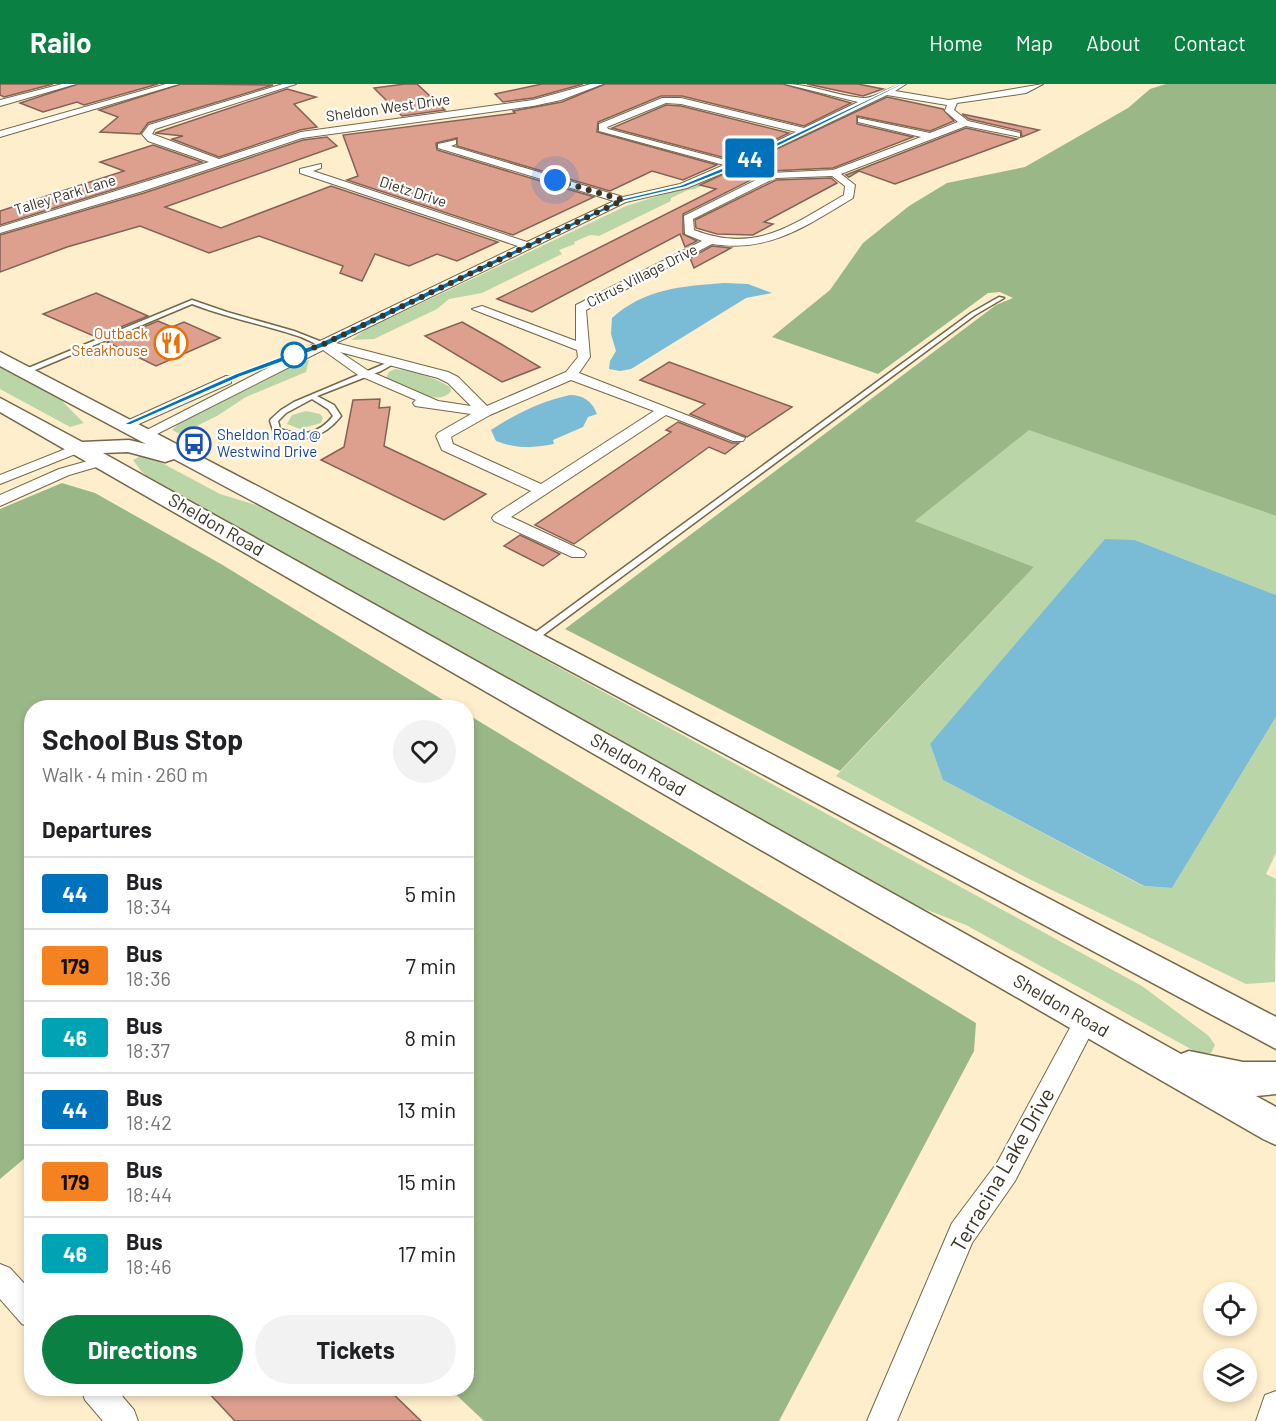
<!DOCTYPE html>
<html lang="en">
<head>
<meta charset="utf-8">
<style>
  body { margin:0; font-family:Barlow,sans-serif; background:#f2f2f2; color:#202124; height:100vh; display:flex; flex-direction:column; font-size:22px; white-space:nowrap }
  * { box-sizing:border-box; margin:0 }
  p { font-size:20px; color:#757577 }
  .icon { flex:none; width:33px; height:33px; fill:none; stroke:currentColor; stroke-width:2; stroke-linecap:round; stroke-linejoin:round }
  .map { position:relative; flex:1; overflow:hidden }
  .details { position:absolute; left:24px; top:616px; width:450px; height:696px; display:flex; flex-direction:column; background:#fff; border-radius:24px; box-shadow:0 3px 9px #0003 }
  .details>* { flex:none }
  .badge { padding:0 12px; border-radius:4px; font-size:21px; line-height:39px }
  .controls { position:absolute; left:1203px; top:1198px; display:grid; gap:12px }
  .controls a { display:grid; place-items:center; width:54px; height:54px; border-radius:50%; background:#fff; box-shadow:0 3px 9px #0003; font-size:30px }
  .you { position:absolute; width:30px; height:30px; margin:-15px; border:4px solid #fff; border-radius:50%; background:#1a73e8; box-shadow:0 0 0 9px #1a73e833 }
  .map>.badge { position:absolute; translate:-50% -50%; box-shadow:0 0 0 3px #fff }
  h2 { padding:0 18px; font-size:22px; line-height:54px }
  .round { display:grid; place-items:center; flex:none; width:63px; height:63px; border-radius:32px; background:#f2f2f2 }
  .summary { display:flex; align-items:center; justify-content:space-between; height:102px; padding:0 18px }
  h1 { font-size:28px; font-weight:700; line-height:45px }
  .cta { display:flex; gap:12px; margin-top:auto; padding:12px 18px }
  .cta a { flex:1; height:69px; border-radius:36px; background:#0b8043; color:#fff; font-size:24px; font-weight:700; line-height:69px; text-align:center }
  .cta a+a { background:#f2f2f2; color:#202124 }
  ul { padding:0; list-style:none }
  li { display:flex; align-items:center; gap:18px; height:72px; padding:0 18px; border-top:2px solid #e0e0e0 }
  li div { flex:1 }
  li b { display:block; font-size:22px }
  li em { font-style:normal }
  li .badge { min-width:66px; font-weight:700; text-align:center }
  header { display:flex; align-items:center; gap:36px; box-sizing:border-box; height:84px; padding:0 30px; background:#0b8043; color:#fff }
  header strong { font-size:28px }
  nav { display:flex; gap:33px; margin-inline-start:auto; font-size:21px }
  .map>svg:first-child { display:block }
  .green { fill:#bad6a9 }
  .forest { fill:#9ab887 }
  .water { fill:#7abbd6 }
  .building { fill:#dda08f; stroke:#856157; stroke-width:1.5 }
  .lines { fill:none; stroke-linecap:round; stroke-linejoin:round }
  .lane-casing { stroke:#756848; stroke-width:3 }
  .street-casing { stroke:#756848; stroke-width:2 }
  .secondary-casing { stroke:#756848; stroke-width:3 }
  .lane { fill:#fff; fill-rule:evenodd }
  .street { fill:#fff; fill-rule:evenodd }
  .secondary { fill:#fff; fill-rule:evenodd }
  .line { fill:#0072bc; stroke:#fff; stroke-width:1.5 }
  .walk { stroke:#393325; stroke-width:6; stroke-dasharray:0 10.8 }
  .stop-dot { fill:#fff; stroke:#0072bc; stroke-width:3 }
  .labels { text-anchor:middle; stroke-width:4.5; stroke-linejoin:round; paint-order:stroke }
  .far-street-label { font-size:15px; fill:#393325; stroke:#fff }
  .far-food-label { font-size:15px; fill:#c56008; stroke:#fff; text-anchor:end }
  .far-transit-label { font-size:15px; fill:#164399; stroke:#fff; text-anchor:start }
  .street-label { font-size:18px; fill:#393325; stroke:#fff }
  .near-street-label { font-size:21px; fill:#393325; stroke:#fff }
</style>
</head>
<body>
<header>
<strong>Railo</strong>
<nav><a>Home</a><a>Map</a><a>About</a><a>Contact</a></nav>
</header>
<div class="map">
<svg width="1276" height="1337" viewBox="0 0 1276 1337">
  <rect width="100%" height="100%" fill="#feeecb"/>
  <g class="green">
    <polygon points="886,12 695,105 688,106 671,114 671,117 599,152 590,151 574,158 575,160 559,166 562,170 482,209 449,215 437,225 374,255 351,256 365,246 626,122 707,97"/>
    <polygon points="309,276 306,288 246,313 217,332 180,350 172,346 178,340 296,280"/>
    <polygon points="0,284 61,316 84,339 70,343 0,305"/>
    <path d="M395,285C414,287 434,293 450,303L451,307C438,325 403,301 386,294L389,288Z"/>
    <polygon points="306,327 320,330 323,334 321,339 300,345 287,340 292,331"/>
    <polygon points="1029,345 1276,432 1276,511 1135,456 930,660 943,696 1143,802 1172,804 1276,633 1276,769 1266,790 1276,795 1275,898 1246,900 1027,794 836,692 1034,483 915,437"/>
    <polygon points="143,371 149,372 220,410 256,421 373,482 1142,902 1209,952 1215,961 1211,969 1198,969 966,841 888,811 505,592 152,397 141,387 133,376"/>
  </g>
  <g class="forest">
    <polygon points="1166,0 1276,0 1276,432 1029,346 915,437 1034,483 840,687 565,545 996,221 1013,214 1000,208 988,209 878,290 772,253 830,206 863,159 909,122 947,99 1025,83 1128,24 1150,5"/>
    <polygon points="62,399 95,409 221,480 456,624 32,624 31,1069 0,1095 0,425"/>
    <polygon points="467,630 976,939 974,967 779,1337 484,1337 450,1305 466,1305"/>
  </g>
  <g class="water">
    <path d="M725,199L748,200L772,209L746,214L631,285L620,287L609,285L610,277L616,267L611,250L612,234C645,204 684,202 725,199Z"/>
    <path d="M570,311C583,311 592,317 597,330L588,333L583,343L553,356L554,360C532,364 517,365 496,357L491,346C515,330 542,317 570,311Z"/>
    <polygon points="1105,455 1135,456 1276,511 1276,633 1172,804 1144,802 943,696 930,660"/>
  </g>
  <g class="building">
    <polygon points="0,0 53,0 4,13 0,11"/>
    <polygon points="78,0 158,0 84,21 77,18 43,28 20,19"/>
    <polygon points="181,0 273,1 148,39 140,50 100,48 118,33 99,26"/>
    <polygon points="405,0 417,0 445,26 402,32 374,4"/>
    <polygon points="542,0 583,0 533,14 503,18 495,10"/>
    <polygon points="605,0 783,0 851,19 804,42 682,12 661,12 598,38 597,48 717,81 683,96 652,87 610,107 457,62 457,54 436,59 437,66 594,113 513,151 347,96 358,92 343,51 515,29 513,27 562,18"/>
    <polygon points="807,0 858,0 883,5 863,12"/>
    <polygon points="287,5 316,13 294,20 317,43 300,46 219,73 172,55 183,52 155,49"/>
    <polygon points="887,13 943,25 954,37 930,47 857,32 857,40 913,53 833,84 769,87 683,130 683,150 697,157 685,163 680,150 532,228 497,215 716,105 700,101"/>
    <polygon points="666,21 681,22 789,49 733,76 612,44"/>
    <polygon points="962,30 1039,46 1022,53 1021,47 969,35"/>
    <polygon points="966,44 1017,55 895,100 859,87 849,93 846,91"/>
    <polygon points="327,53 337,62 165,123 221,144 331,102 498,158 457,177 437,170 409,182 375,170 362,197 340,189 343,182 259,152 209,169 140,142 67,163 0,188 0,151 144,109 303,56"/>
    <polygon points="153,61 202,78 0,141 0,127 124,87 100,78"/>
    <polygon points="831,94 837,99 764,138 773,140 753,151 717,150 696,144 695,136 776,96"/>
    <polygon points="712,162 731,164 694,184 690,174"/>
    <polygon points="96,209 148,232 96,253 43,230"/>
    <polygon points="158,237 172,243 184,238 220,254 156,282 107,258"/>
    <polygon points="462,238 501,260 540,283 502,298 425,252"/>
    <polygon points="669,278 792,323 747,353 690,330 705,320 640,296"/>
    <polygon points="380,315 379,324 390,323 384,362 486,410 444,436 321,376 344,363 353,316"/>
    <polygon points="678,338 732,359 739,359 725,370 709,363 574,460 535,441 671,348 666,346"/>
    <polygon points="520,451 560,470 543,482 504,462"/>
    <polygon points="205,1305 388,1305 421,1337 235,1337"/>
  </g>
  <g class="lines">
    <g class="lane-casing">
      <g id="lane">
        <polygon points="999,213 1004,214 975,231 535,557 529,557 527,555 529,553 971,229"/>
        <path d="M192,216L227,228L294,247L327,260C320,264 309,256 301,253C265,241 228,234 192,220L28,289L21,287Z"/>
        <path d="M389,278L395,279L381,287L317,312L334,321L341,332C324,354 297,363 273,346L270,337L271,335L281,326L294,318ZM312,315L328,325L333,332C319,350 302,353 280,345L278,337L286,329Z"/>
      </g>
    </g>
    <g class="street-casing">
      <g id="street">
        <polygon points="62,0 76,0 0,22 0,16"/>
        <polygon points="166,0 179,0 0,53 0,47"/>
        <polygon points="283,0 296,0 155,45 152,50 219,75 301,48 533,16 591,0 603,0 561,16 533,22 302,54 143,107 0,149 0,143 209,78 148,57 142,50 149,41"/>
        <path d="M785,0C812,0 836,12 863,14C877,15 891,0 906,0L895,7L949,16L1043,0L1026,9L957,19L954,26L968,37L1020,49V53L966,42L841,90L855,101L853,114C806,142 769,169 712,160L586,226L590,273L579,289L745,354L743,357H733L666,331L511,433L584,467L586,470L584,473H572L494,437L492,434L494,431L531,407L442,366L436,352L438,349L471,330L415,322L413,319L416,316L358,291L323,266L151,353H141L139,350L320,257L518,162L300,89V85L321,80V84L313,87L527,158L614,117L438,64V60L456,56V60L451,62L623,113L680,100L724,81L599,47V40L662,14H681L804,44L858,18ZM887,11L947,21L945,27L958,38L930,49L858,34V38L921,53L833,86L770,89L684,132L685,150L702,157L576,221V257L482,222L472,225L577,266L578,273L566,288L487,322L458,293L448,288L336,259L626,118L687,104L737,83ZM666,19L681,20L796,48L733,78L608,45L607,43ZM832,92L845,102L844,111C792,141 756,170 694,146L693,135L775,94ZM340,268L438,294L448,299L471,322L438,317L367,286ZM571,296L654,327L541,400L453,360L451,353L490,331Z"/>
        <polygon points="226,292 231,293 231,299 132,343 122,343 120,340"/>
        <polygon points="78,360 83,361 85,364 83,367 0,400 0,391"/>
        <polygon points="102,373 109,377 107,380 69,391 0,422 0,411 59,385"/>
        <polygon points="1086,926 1094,929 1098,936 1015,1097 972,1159 897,1337 867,1337 952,1139 997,1079 1078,929"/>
        <polygon points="0,1180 10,1184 32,1208 32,1244 22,1240 0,1215"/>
        <polygon points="81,1305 116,1305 134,1326 138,1337 103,1337 85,1316"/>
        <polygon points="1276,1307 1276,1337 1256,1337 1265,1311"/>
      </g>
    </g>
    <g class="secondary-casing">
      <polygon id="secondary" points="0,268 1276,933 1276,965 174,375 165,378 128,368 103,369 1181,970 1189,967 1243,978 1276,978 1276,1010 1256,1012 1276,1023 1276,1061 1263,1055 0,328 0,314 82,358 129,356 146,360 0,282"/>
    </g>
    <use href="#lane" class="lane"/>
    <use href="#street" class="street"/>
    <use href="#secondary" class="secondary"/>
  </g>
  <polygon class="line" points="900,0 904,0 736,83 685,103 625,117 327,262 240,293 130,341 123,340 235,290 321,258 621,115 681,101 732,80"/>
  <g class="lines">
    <polyline class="walk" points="294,271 324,260 623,116 555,96"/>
  </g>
  <defs>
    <g id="restaurant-ring" transform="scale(1.725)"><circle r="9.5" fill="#fff" stroke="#e8710a" stroke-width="1.5"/><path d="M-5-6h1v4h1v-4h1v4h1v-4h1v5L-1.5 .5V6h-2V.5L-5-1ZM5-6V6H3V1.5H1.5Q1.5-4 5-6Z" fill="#e8710a"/></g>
    <g id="bus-ring" transform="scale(1.725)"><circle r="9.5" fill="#fff" stroke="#1a4fb4" stroke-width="1.5"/><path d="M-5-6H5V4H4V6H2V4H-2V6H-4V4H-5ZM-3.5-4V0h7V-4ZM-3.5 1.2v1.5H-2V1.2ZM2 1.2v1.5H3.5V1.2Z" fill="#1a4fb4"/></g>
  </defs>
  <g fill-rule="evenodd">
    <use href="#restaurant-ring" x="171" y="259"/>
    <use href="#bus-ring" x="194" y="360"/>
  </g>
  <circle class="stop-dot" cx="294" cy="271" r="12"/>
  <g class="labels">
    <g class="far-street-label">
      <text transform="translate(388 24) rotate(-8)" y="5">Sheldon West Drive</text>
      <text transform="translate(413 108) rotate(18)" y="5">Dietz Drive</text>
      <text transform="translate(65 111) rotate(-17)" y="5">Talley Park Lane</text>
      <text transform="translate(642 192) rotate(-27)" y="5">Citrus Village Drive</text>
    </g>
    <g class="far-food-label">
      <text x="148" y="255">Outback<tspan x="148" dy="17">Steakhouse</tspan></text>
    </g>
    <g class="far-transit-label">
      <text x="217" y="356">Sheldon Road @<tspan x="217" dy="17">Westwind Drive</tspan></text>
    </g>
    <g class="street-label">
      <text transform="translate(216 441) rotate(30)" y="6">Sheldon Road</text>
      <text transform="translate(638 681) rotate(30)" y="6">Sheldon Road</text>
      <text transform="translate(1061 922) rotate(30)" y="6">Sheldon Road</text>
    </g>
    <g class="near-street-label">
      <text transform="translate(1003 1086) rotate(-60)" y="7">Terracina Lake Drive</text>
    </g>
  </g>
</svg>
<div class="controls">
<a><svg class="icon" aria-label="locate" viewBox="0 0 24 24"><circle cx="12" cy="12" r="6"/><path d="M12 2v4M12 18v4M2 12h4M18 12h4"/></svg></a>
<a><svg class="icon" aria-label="layers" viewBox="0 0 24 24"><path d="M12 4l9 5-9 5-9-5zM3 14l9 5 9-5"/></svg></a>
</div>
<div class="you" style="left:555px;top:96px"></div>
<b class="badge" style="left:750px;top:74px;background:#0072bc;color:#fff">44</b>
<section class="details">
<div class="summary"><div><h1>School Bus Stop</h1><p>Walk · 4 min · 260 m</p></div><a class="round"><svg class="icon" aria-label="heart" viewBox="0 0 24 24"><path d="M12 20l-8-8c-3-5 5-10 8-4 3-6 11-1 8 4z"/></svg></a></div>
<h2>Departures</h2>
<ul>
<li><span class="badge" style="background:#0072bc;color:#fff">44</span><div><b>Bus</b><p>18:34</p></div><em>5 min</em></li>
<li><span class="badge" style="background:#f58220;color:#111">179</span><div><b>Bus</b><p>18:36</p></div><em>7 min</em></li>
<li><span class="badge" style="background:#00a3b4;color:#fff">46</span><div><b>Bus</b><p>18:37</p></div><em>8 min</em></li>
<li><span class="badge" style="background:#0072bc;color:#fff">44</span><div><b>Bus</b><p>18:42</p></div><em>13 min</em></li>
<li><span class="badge" style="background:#f58220;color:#111">179</span><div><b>Bus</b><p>18:44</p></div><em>15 min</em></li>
<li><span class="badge" style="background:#00a3b4;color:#fff">46</span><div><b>Bus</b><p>18:46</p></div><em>17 min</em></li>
</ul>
<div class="cta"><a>Directions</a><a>Tickets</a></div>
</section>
</div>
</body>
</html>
